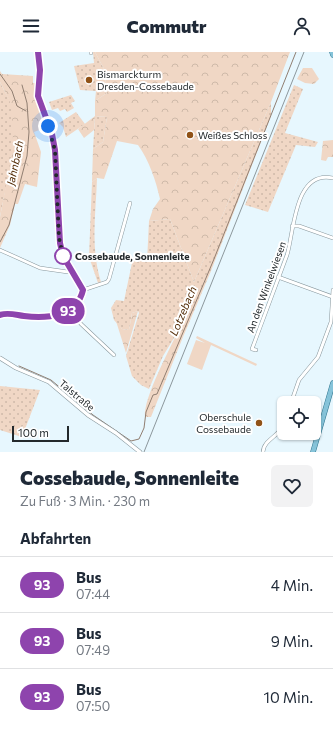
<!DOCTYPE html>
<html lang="de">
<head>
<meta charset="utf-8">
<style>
  body { margin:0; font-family:Commissioner,sans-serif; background:#f2f2f3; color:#1f2937; height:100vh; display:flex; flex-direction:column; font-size:15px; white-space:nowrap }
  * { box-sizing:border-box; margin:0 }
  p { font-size:13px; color:#747a83 }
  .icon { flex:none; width:22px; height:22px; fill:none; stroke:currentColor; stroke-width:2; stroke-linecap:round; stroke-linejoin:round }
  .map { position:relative; height:400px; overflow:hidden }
  .sheet { display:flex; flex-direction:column; background:#fff; flex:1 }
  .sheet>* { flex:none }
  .badge { padding:0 8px; border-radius:13px; font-size:14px; line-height:26px }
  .fabs { position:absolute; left:277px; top:344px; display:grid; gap:8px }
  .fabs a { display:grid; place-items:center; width:44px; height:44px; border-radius:6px; background:#fff; box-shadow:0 1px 3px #0004; font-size:20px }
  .scale { position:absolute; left:12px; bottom:10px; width:57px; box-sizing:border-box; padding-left:4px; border:2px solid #23292c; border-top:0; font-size:11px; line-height:14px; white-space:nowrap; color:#23292c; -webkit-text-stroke:3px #fff; paint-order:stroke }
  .you { position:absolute; width:20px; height:20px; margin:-10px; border:3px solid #fff; border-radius:50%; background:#1a73e8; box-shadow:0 0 0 6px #1a73e833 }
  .map>.badge { position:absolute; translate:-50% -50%; box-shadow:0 0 0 2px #fff }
  h2 { padding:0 20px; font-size:15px; line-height:36px }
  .round { display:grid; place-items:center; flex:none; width:42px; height:42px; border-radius:6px; background:#f2f2f3 }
  .headline { display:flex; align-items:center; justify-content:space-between; height:68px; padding:0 20px }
  h1 { font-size:19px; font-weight:800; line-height:30px }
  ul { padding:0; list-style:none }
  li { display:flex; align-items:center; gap:12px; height:56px; padding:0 20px; border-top:1px solid #e0e1e3 }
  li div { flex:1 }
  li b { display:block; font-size:15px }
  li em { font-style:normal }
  li .badge { min-width:44px; font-weight:700; text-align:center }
  header { display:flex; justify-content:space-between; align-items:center; height:52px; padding:0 20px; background:#fff; font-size:18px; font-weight:800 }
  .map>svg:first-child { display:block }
  .grass { fill:url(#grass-dots) }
  .forest { fill:url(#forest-crowns) }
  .pitch { fill:#f0d7c5 }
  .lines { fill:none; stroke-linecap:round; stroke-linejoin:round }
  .stream { stroke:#907e71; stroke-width:1 }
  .minor-casing { stroke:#88979d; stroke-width:4 }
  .tertiary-casing { stroke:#88979d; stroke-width:4.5 }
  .primary-casing { stroke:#2e738c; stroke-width:5.5 }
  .minor { stroke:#fff; stroke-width:3 }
  .tertiary { stroke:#fff; stroke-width:3.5 }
  .primary { stroke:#85c3d9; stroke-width:4.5 }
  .rail { stroke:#8c979c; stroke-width:1 }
  .line-casing { stroke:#fff; stroke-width:9 }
  .line { stroke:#8e44ad; stroke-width:6 }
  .walk { stroke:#23292c; stroke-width:4; stroke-dasharray:0 7.2 }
  .poi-dot { fill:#905217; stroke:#fff; stroke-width:1.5 }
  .stop-dot { fill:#fff; stroke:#8e44ad; stroke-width:2 }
  .labels { text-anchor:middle; stroke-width:4; stroke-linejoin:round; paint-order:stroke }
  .poi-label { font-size:10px; fill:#23292c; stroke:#fff; text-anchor:start }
  .stop-label { font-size:10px; font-weight:bold; fill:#23292c; stroke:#fff; text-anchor:start }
  .street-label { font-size:10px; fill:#23292c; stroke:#fff }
  .water-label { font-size:11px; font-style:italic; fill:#532c07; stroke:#fff }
</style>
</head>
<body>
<header><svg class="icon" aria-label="menu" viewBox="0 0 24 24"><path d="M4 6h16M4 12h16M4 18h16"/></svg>Commutr<svg class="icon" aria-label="person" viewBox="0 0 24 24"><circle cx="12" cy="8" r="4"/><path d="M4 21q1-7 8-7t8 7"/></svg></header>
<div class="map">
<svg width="333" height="400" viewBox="0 0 333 400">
  <defs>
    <pattern id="grass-dots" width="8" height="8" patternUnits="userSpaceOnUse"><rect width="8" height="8" fill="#f0d7c5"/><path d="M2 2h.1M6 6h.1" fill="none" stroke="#ceb9a9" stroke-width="1.8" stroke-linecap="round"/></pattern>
    <pattern id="forest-crowns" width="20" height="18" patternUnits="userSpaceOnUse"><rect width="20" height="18" fill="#f0d7c5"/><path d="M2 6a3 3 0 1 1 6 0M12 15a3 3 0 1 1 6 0" fill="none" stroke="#ceb9a9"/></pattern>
  </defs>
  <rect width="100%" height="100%" fill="#e7f7fe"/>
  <g class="grass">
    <polygon points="93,0 95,0 104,17 107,41 95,49 96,39 80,38 74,14 94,11"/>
    <path d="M0,30C3,37 7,43 10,49C21,79 6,134 0,165Z"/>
    <polygon points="294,33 303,37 285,81 318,90 315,95 296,93 268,160 245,153"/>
    <polygon points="71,43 75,49 71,51 74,56 67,60 65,57 60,59 58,56 52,58 49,50"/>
    <polygon points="271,50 271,64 211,219 183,285 180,276 163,304 149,337 141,333 132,324 126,304 139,261 138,259 132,261 129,278 122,277 114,268 111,256 116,248 124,249 133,206 147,210 149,169 170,167 194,230"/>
    <polygon points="76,60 85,72 66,85 63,75 59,71"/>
    <polygon points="95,64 107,65 103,90 93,97"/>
    <path d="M97,126C96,161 90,195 101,230L98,231L89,205L92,130Z"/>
    <polygon points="0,334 40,338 22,385 0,378"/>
  </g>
  <g class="forest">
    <path d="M95,0H290L271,50L194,230L170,167L149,169L153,157L160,147C156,129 149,108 138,93L117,89L104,127L97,126L92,130L93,97L103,90L107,65L95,64L94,78L84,86L78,77L95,64V49L107,41L104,17Z"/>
    <polygon points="303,16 312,16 319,27 314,32 305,31 297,27"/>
    <polygon points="0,19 2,22 33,24 33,31 36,31 37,51 47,75 34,80 41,100 37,135 25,132 18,152 15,152 10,173 0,196 0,165 11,107 13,89 12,63 10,50 0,30"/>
    <polygon points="333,88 333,105 328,105 326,109 321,108 323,89"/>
    <polygon points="138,259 126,301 116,269 122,277 129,278 132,261"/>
    <path d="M180,275L183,285L151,365H145C143,346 171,295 180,275Z"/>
  </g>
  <polygon class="pitch" points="197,284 257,312 256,314 211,293 202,318 187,312 196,288 205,291 196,286"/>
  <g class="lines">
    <g class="stream">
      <polyline points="0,22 12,39 17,54 26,59"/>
      <polyline points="0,190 9,173 27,104 29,80 27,51 22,33"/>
      <polyline points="19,314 51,328 93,363 131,389 139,387 144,376 146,360 153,343 157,342 214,207 296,0"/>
    </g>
    <g class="minor-casing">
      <g id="minor">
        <polyline points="91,0 91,1"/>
        <polyline points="292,174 299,174 333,186"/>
        <polyline points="0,198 40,216 68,220 71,218"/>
        <polyline points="278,225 333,245"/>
        <polyline points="83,238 107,230 109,227 130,151"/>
        <polyline points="71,258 81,272 114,303"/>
        <path d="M0,263C8,260 16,263 24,264C47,267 78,264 83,238L63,204L59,191L55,98L52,82L38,44L40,18L38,0"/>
        <path d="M256,298L252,297L287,203C294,181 294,117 333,126"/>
        <polyline points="291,351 299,328 318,305 331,270 333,238"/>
        <path d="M263,400C263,388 280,384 284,372"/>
      </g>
    </g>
    <g class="tertiary-casing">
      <polyline id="tertiary" points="0,306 16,316 49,330 88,363 116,381 140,400"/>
    </g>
    <g class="primary-casing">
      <g id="primary">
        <polyline points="332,0 333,3"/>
        <polyline points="313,400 333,331"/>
      </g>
    </g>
    <use href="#minor" class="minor"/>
    <use href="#tertiary" class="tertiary"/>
    <use href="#primary" class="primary"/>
    <polyline class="rail" points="144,400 304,0"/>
  </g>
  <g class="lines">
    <g class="line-casing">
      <path id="line" d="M0,263C8,260 16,263 24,264C48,267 77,264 83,238L63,204L60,191L55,98L52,82L38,44L40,18L38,0"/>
    </g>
    <use href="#line" class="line"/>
    <polyline class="walk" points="48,74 55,98 59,186 63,204"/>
  </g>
  <g class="poi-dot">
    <circle cx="89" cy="28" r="4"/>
    <circle cx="190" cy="83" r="4"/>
    <circle cx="259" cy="371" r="4"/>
  </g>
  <circle class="stop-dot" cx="63" cy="204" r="8"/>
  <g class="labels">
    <g class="poi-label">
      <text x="97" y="26">Bismarckturm<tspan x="97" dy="12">Dresden-Cossebaude</tspan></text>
      <text x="198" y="87">Weißes Schloss</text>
      <text x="251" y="369" text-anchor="end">Oberschule<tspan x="251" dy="12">Cossebaude</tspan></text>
    </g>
    <g class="stop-label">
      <text x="75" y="208">Cossebaude, Sonnenleite</text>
    </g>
    <g class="street-label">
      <text transform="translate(266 235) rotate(-70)" y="4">An den Winkelwiesen</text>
      <text transform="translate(77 343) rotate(40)" y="4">Talstraße</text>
    </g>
    <g class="water-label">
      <text transform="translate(15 111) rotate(-78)" y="4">Jahnbach</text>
      <text transform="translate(183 259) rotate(-67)" y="4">Lotzebach</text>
    </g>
  </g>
</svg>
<div class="fabs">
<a><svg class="icon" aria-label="locate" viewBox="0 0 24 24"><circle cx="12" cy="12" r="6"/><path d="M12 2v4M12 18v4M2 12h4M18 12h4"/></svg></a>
</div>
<div class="scale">100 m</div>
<div class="you" style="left:48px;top:74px"></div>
<b class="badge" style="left:68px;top:259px;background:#8e44ad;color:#fff">93</b>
</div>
<section class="sheet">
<div class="headline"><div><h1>Cossebaude, Sonnenleite</h1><p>Zu Fuß · 3 Min. · 230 m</p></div><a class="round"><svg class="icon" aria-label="heart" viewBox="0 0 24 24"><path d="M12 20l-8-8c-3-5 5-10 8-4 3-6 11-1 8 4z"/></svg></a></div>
<h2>Abfahrten</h2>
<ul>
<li><span class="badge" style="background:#8e44ad;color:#fff">93</span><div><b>Bus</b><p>07:44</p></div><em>4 Min.</em></li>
<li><span class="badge" style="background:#8e44ad;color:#fff">93</span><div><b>Bus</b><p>07:49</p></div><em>9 Min.</em></li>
<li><span class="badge" style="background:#8e44ad;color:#fff">93</span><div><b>Bus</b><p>07:50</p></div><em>10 Min.</em></li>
</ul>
</section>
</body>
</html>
